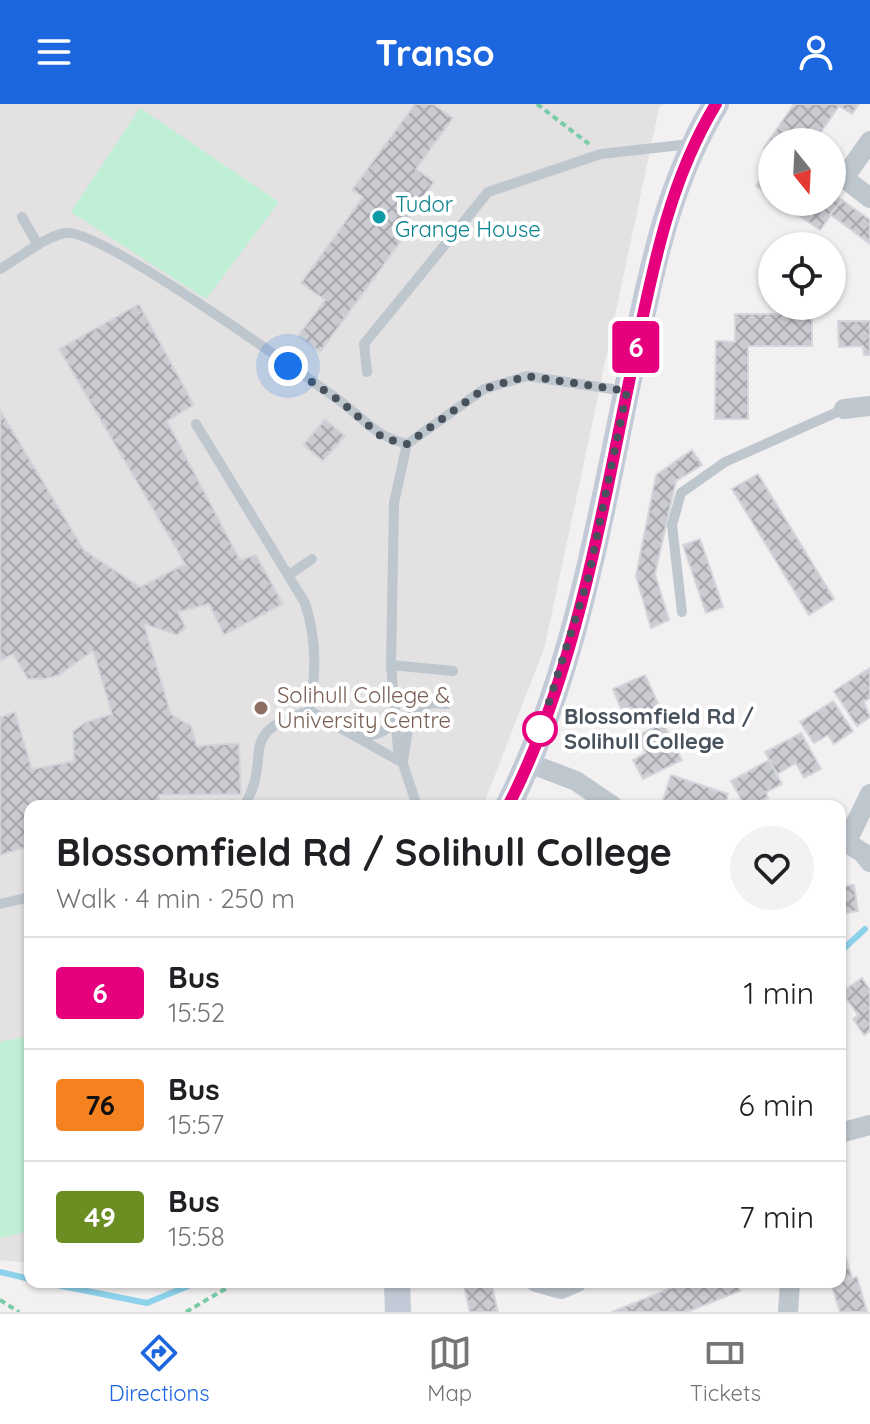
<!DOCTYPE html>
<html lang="en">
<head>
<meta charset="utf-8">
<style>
  body { margin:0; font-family:Quicksand,sans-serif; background:#f2f2f2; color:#202124; height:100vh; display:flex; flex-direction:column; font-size:30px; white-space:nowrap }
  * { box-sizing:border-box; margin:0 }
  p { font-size:26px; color:#757577 }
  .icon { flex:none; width:44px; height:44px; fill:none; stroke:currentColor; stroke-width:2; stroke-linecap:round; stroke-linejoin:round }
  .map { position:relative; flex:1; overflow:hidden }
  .side { position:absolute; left:24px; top:696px; width:822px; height:488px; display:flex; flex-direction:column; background:#fff; border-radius:16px; box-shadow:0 2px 6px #0004 }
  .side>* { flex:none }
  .badge { padding:0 16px; border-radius:6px; font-size:28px; line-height:52px }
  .needle { width:52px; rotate:162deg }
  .tools { position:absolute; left:758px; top:24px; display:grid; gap:16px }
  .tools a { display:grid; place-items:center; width:88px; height:88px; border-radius:50%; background:#fff; box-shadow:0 2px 6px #0004; font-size:40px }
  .you { position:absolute; width:40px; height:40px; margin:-20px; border:6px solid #fff; border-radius:50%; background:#1a73e8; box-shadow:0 0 0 12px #1a73e833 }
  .map>.badge { position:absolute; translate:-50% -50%; box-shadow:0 0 0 4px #fff }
  .round { display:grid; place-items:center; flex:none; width:84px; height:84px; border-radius:42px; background:#f2f2f2 }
  .summary { display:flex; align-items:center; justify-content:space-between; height:136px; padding:0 32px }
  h1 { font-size:38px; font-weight:700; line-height:60px }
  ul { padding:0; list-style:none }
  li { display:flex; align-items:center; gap:24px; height:112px; padding:0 32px; border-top:2px solid #e0e0e0 }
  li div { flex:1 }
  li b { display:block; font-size:30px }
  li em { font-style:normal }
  li .badge { min-width:88px; font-weight:700; text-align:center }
  header { display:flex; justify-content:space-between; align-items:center; height:104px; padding:0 32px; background:#1c66e0; color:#fff; font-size:36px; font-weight:700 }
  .dock { display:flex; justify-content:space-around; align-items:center; height:112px; border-top:2px solid #e0e0e0; background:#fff; font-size:22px; color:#757577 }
  .dock a { display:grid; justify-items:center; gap:4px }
  .dock .selected { color:#1c66e0 }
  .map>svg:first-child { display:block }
  .education { fill:#e3e1e2 }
  .green { fill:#bfefd4 }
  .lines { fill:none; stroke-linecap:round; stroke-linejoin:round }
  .stream { stroke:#8dd2eb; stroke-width:6 }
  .building { fill:url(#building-cross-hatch); stroke:#d4d6db; stroke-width:2 }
  .path { stroke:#78cca7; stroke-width:4; stroke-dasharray:6 4; stroke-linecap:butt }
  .lane { stroke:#bec6ce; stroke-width:10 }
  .street { stroke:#bec6ce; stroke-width:20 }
  .secondary { stroke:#c1cad6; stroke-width:26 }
  .line-casing { stroke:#fff; stroke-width:18 }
  .line { stroke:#e6007e; stroke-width:12 }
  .walk { stroke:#48525d; stroke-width:8; stroke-dasharray:0 14.4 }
  .culture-dot { fill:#0f9aa8; stroke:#fff; stroke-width:3 }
  .education-dot { fill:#8d6e63; stroke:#fff; stroke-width:3 }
  .stop-dot { fill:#fff; stroke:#e6007e; stroke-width:4 }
  .labels { text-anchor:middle; stroke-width:8; stroke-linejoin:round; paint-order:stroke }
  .culture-label { font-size:22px; fill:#0d838f; stroke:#fff; text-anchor:start }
  .education-label { font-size:22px; fill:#785e54; stroke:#fff; text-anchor:start }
  .stop-label { font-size:22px; font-weight:bold; fill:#48525d; stroke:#fff; text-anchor:start }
</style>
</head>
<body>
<header><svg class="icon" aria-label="menu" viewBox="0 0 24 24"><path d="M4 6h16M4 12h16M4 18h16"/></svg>Transo<svg class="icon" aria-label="person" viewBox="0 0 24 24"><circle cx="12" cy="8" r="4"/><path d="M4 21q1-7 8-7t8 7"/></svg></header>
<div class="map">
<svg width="870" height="1208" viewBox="0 0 870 1208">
  <defs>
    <pattern id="building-cross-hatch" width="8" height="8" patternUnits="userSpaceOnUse" patternTransform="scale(2)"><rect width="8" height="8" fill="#caccd2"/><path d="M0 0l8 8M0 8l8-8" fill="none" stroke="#a6a8ae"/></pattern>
  </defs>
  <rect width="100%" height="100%" fill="#f2f0f0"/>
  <polygon class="education" points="0,0 664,0 659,4 545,542 483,702 30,702 30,1159 0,1156"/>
  <g class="green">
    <polygon points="140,4 279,98 206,195 71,108"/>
    <polygon points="30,932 30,1127 0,1134 0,938"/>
  </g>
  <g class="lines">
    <g class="stream">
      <polyline points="840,848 865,825"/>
      <polyline points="0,1168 30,1175"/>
      <polyline points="42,1178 147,1199 198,1178"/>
    </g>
  </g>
  <g class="building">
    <polygon points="415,0 433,0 453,14 416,65 434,78 395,133 401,137 320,248 298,232 325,196 301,179 363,93 352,86"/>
    <polygon points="794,0 859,0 852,10 839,2 814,38 772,38 772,49 764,44"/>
    <polygon points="772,56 772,93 756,82"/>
    <polygon points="832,90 842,96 820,126 779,98 832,98"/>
    <polygon points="842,96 870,116 870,140 830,110"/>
    <polygon points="139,200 194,301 167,317 240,456 256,451 283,500 224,531 209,500 178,508 186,524 177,531 144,520 171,610 191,622 197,642 239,639 241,690 159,691 159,702 30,702 30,742 0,751 0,613 15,608 32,665 74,657 73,627 86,618 112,610 93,547 59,571 45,575 28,575 13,550 0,557 0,306 84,446 140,483 185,460 59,245"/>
    <polygon points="735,210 812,210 812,242 748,242 748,315 715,315 716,237 735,238"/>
    <polygon points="838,217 870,217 870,251 864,251 863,242 839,243"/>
    <polygon points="325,315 345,332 323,357 303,341"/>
    <polygon points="692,346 702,361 676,377 655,470 669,516 651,524 636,472 656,371"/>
    <polygon points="758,370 834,495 809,511 732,385"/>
    <polygon points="700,435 723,503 706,509 683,441"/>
    <polygon points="870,564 870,594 864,598 870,613 857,622 834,587"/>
    <polygon points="645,571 662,608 636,619 630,603 622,607 613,585"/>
    <polygon points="833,597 853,627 834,640 828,631 814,639 800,618"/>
    <polygon points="663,619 682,656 643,675 633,656 646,649 637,632"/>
    <polygon points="801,629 821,665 804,674 796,659 777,670 765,648"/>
    <polygon points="769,656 782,680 766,688 768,694 745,702 731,677"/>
    <polygon points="671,671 728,690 725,702 683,702 663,696"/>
    <polygon points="854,781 858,807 840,810 840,783"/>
    <polygon points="862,874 870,886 870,927 864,931 853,915 858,911 842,888"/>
    <polygon points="840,1134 852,1174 840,1177"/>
    <polygon points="857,1173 867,1208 840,1208 831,1180"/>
    <polygon points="463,1178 491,1178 498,1208 470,1208"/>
    <polygon points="686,1178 737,1178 740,1187 687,1208 612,1208"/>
  </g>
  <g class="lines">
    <g class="path">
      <polyline points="537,0 589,40"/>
      <polyline points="0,1196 19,1208"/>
      <polyline points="186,1208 237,1178"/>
    </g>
    <g class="lane">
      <polyline points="22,113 38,141"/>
      <path d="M0,165C20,154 42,134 65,129C98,123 298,267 336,294C364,314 372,331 407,340"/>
      <polyline points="367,268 364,240 488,88 601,50 690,40"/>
      <path d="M196,320L305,499C317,537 316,568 310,607"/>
      <polyline points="289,471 312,455"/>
      <polyline points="682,508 672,421 681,389 725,358 844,305"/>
      <polyline points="391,561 453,567"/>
      <path d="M355,631C372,633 385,630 395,616"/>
      <polyline points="403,657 411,606 432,599 447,600"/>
      <path d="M244,702C275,651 232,629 310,607L403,659"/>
      <polyline points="417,702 398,645 391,561 394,399 407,340 484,285 527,272 625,287"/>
      <polyline points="0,800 30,793"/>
    </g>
    <g class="street">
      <polyline points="870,37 844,74 870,94"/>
      <polyline points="844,305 870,302"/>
      <polyline points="529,659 576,677 613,702"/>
      <polyline points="840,734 863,749 870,758"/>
      <polyline points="847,737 870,690"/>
      <polyline points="840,1029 870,1021"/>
      <polyline points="536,1178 561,1185 577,1178"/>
      <polyline points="788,1208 790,1178"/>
    </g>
    <g class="secondary">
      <path d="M508,702C575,570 601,409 631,265C650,173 667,80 716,0"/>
      <polyline points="397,1178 398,1208"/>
    </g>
  </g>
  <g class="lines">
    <g class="line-casing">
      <path id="line" d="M508,702C577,568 602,405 633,259C652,169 668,79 716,0"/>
    </g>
    <use href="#line" class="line"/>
    <polyline class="walk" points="288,262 340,297 383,334 407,340 484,285 527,272 627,287 588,475 538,633 540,625"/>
  </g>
  <circle class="culture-dot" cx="379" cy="113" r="8"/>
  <circle class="education-dot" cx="261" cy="604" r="8"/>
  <circle class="stop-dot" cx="540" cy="625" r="16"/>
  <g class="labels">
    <g class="culture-label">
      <text x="395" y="108">Tudor<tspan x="395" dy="25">Grange House</tspan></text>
    </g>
    <g class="education-label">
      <text x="277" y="599">Solihull College &amp;<tspan x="277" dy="25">University Centre</tspan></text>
    </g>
    <g class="stop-label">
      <text x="564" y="620">Blossomfield Rd /<tspan x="564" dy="25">Solihull College</tspan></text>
    </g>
  </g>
</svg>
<div class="tools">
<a><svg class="needle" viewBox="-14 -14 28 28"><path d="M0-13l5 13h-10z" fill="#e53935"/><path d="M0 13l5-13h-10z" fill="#757577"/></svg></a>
<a><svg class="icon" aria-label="locate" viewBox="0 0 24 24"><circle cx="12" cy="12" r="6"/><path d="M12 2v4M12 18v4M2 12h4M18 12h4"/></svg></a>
</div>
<div class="you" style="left:288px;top:262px"></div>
<b class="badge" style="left:636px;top:243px;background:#e6007e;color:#fff">6</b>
<section class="side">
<div class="summary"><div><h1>Blossomfield Rd / Solihull College</h1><p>Walk · 4 min · 250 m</p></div><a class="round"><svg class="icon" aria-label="heart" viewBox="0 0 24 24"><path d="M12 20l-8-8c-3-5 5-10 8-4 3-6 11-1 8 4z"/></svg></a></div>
<ul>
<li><span class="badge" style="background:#e6007e;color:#fff">6</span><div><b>Bus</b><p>15:52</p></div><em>1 min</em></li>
<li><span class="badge" style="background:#f58220;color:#111">76</span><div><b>Bus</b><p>15:57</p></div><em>6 min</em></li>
<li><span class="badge" style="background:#6b8e23;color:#fff">49</span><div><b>Bus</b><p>15:58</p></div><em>7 min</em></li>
</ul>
</section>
</div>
<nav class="dock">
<a class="selected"><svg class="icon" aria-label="directions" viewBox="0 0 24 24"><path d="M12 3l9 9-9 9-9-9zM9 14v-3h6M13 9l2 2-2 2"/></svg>Directions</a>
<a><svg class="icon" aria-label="map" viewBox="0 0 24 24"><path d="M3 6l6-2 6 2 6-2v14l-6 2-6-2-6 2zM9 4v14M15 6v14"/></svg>Map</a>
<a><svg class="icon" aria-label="tickets" viewBox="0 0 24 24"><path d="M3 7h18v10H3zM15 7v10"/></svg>Tickets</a>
</nav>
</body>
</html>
